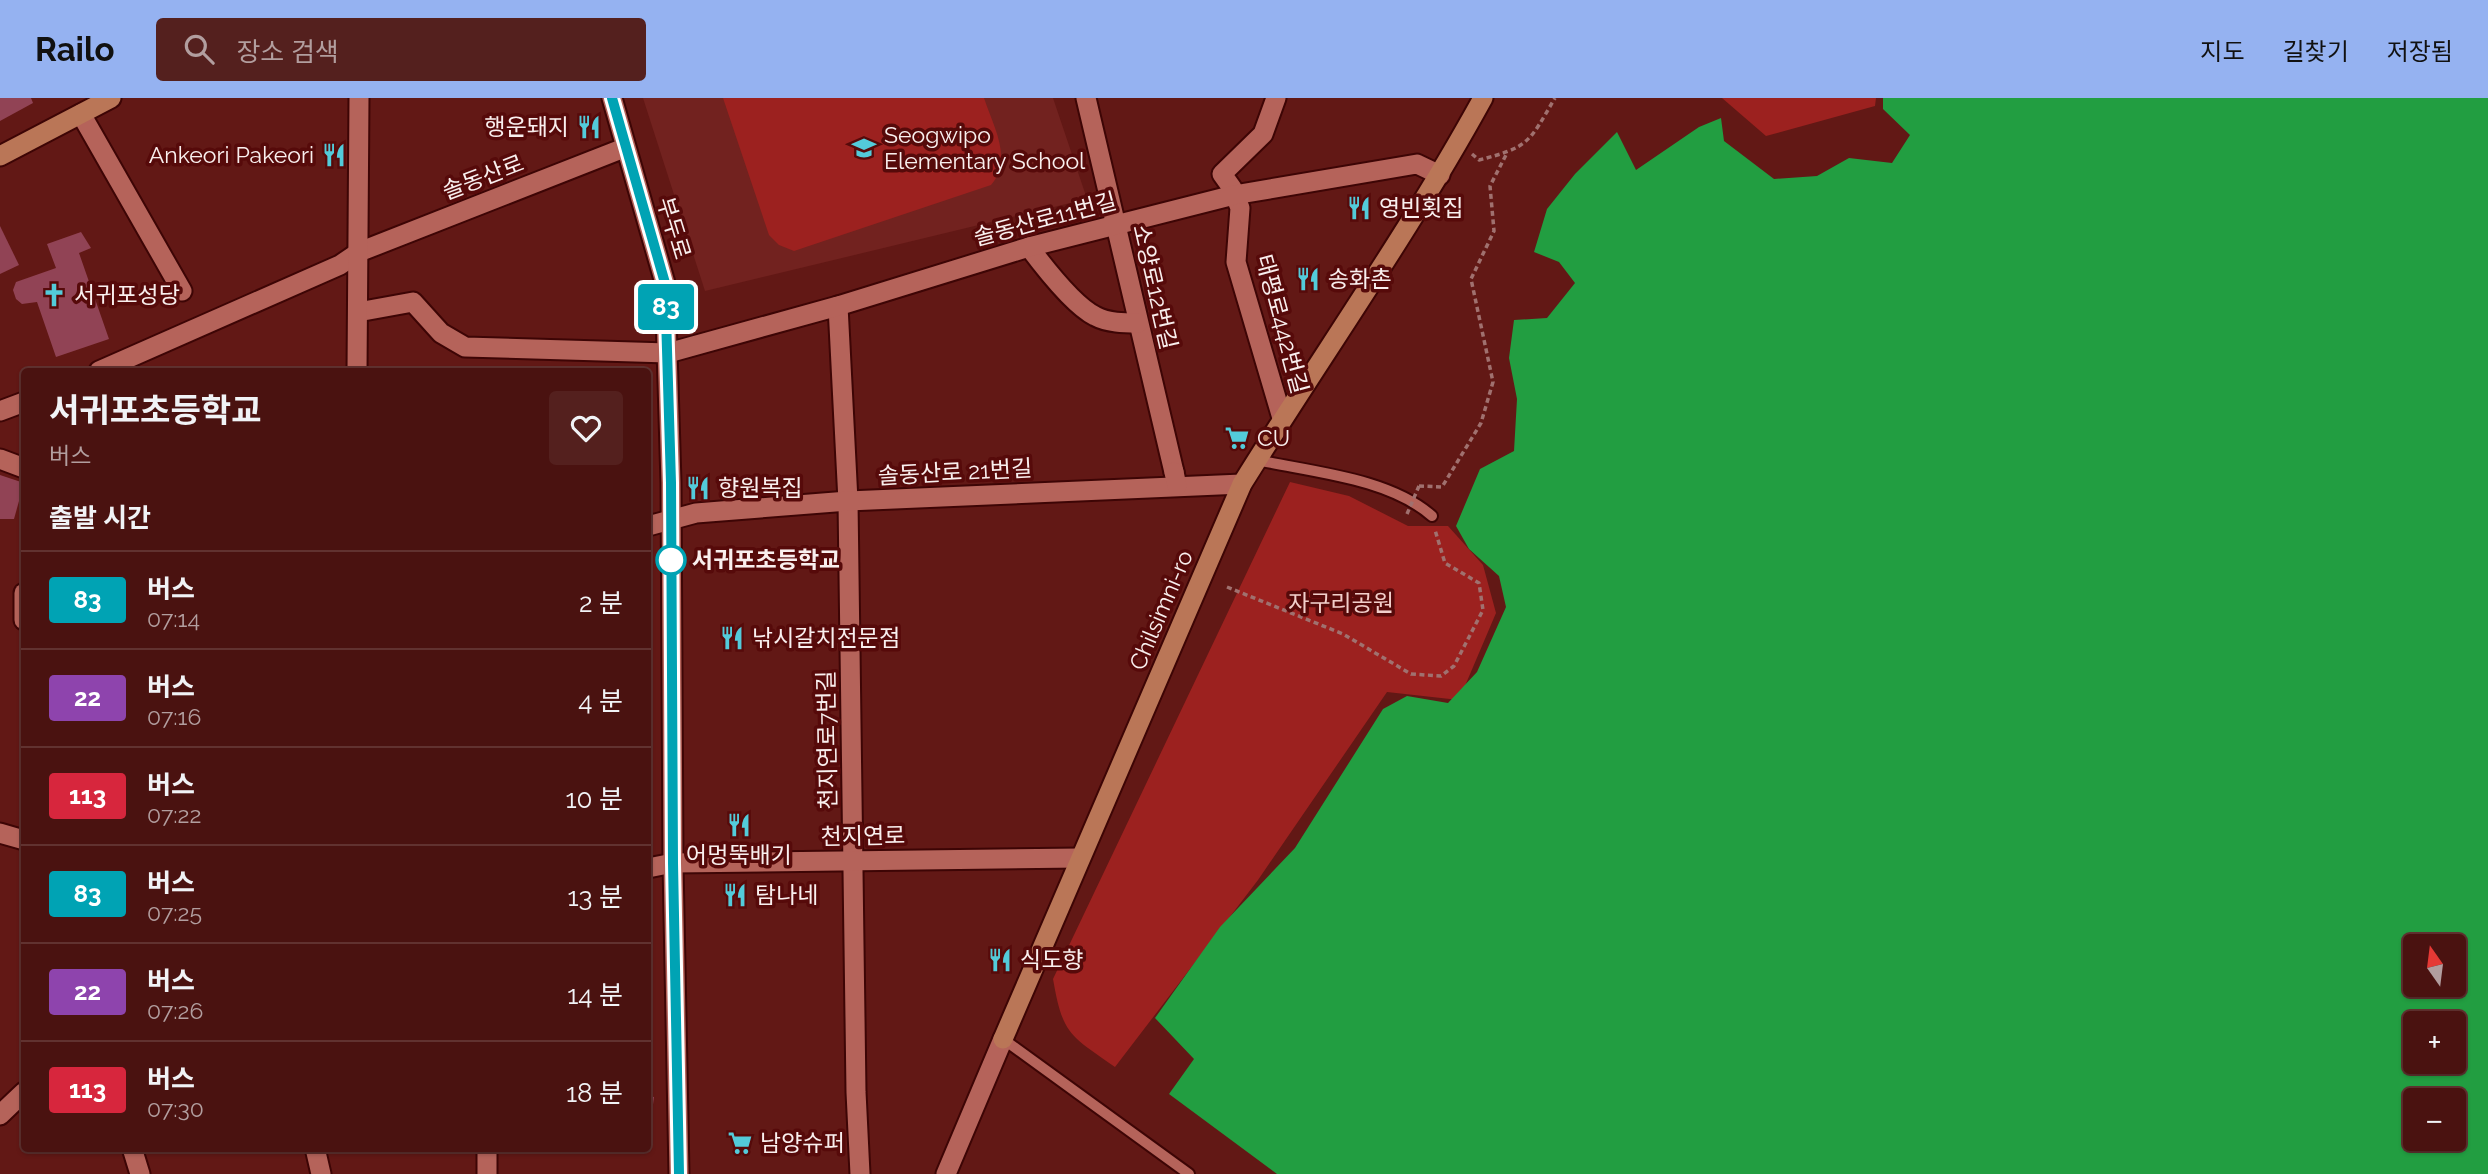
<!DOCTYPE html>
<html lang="ko">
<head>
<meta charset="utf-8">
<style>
  body { margin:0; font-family:Raleway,"Noto Sans KR",sans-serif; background:#54201e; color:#f1f3f6; height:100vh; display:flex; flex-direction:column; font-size:26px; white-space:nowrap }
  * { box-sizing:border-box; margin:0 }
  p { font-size:23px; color:#b29e9f }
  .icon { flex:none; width:38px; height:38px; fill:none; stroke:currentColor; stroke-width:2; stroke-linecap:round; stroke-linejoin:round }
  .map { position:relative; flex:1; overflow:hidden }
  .panel { position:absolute; left:21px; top:270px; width:630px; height:784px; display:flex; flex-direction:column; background:#4a1210; border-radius:7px; box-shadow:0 2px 5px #0004,0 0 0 2px #613230 }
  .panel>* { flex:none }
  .badge { padding:0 14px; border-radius:5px; font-size:24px; line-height:46px }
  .needle { width:46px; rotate:346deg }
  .fabs { position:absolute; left:2403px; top:836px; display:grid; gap:14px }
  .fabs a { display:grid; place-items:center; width:63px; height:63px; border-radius:7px; background:#4a1210; box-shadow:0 2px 5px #0004,0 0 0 2px #613230; font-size:35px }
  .map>.badge { position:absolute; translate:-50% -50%; box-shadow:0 0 0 4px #fff }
  h2 { padding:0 28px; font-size:26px; line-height:63px }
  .round { display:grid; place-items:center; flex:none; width:74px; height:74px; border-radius:7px; background:#54201e }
  .head { display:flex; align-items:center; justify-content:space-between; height:119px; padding:0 28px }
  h1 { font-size:33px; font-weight:700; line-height:52px }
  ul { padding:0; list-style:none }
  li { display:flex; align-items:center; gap:21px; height:98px; padding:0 28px; border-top:2px solid #613230 }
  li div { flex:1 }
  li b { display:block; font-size:26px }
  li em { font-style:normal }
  li .badge { min-width:77px; font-weight:700; text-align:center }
  header { display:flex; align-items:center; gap:42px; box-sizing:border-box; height:98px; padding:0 35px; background:#95b2f1; color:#111 }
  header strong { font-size:33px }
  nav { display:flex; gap:38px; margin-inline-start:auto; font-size:24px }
  .search { width:490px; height:63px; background:#54201e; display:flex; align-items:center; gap:18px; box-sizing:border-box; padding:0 24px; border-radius:7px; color:#b29e9f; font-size:26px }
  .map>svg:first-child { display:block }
  .built { fill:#72221f }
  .green { fill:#9c211f }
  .water { fill:#229e41; fill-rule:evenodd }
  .building { fill:#914355 }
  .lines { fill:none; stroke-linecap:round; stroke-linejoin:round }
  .service-casing { stroke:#3d0505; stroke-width:14 }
  .minor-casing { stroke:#3d0505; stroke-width:23 }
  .tertiary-casing { stroke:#3d0505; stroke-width:23 }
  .secondary-casing { stroke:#3d0505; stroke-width:23 }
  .path { stroke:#a0716f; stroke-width:3.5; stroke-dasharray:5 3.5; stroke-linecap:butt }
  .service { stroke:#b5635a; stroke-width:10 }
  .minor { stroke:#b5635a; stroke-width:19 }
  .tertiary { stroke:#b5635a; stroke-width:19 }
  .secondary { stroke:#ba7657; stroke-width:19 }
  .path-bridge { stroke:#a0716f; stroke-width:3.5; stroke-dasharray:5 3.5; stroke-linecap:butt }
  .line-casing { stroke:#fff; stroke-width:16 }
  .line { stroke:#00a3b4; stroke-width:10 }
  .stop-dot { fill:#fff; stroke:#00a3b4; stroke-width:3.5 }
  .labels { text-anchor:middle; stroke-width:7; stroke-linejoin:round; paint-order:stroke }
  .poi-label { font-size:23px; fill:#f9efee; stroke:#560a0a; text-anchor:start }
  .street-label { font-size:23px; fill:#f9efee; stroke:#560a0a }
  .stop-label { font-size:23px; font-weight:bold; fill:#f9efee; stroke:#560a0a; text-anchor:start }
  .park-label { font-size:23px; fill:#f2cfcb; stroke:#560a0a }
</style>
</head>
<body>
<header>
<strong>Railo</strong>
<div class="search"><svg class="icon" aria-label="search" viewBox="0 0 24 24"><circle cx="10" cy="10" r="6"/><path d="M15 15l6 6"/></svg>장소 검색</div>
<nav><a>지도</a><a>길찾기</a><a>저장됨</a></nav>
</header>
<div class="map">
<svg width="2488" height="1076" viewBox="0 0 2488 1076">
  <rect width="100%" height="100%" fill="#621815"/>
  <polygon class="built" points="643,0 1053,0 1087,101 705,193"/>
  <g class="green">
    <path d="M723,0H984C994,30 1013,61 991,87L794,153L779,147L769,137Z"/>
    <polygon points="1722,0 1876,0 1875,8 1766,38"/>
    <path d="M1290,384L1349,398L1408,428H1448L1483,467L1496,515L1459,602L1387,594L1258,782L1115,969C1070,937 1063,938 1053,881Z"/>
  </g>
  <path class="water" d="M1883,0H2488V1076H1277L1169,996L1194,961L1155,920L1220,829L1295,750L1383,611L1407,598L1448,605L1477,574L1506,509L1499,478L1469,451L1456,428L1480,371L1514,353L1517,301L1509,260L1514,222L1547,220L1575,185L1559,164L1534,154L1547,111L1575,76L1617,34L1636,72L1699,29L1721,20L1724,43L1774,81L1817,78L1849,60L1892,65L1910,37L1883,11ZM2415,849H2454V887H2415ZM2415,926H2454V964H2415ZM2415,1003H2454V1041H2415Z"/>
  <g class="building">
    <polygon points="0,0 31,0 33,5 0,23"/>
    <polygon points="0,128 19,167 0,176"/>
    <polygon points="81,134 91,150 79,155 109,241 56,259 37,204 22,206 16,201 13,192 16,184 56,170 47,146"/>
    <polygon points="0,377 24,385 14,421 0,421"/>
    <polygon points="648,998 654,999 650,1029 648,1029"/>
  </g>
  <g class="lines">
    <g class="service-casing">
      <g id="service">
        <path d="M1257,362C1312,374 1389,380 1432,418"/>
        <polyline points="1003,941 1189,1076"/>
      </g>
    </g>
    <g class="minor-casing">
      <g id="minor">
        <polyline points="1086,0 1174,374"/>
        <polyline points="1276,0 1263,36 1222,76 1232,90 1240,110 1236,164 1282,320"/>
        <polyline points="81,16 182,193"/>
        <path d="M1029,149C1044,169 1073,207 1095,218C1108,225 1124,225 1138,225"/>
        <polyline points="838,208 848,403 856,994 860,1076"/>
        <polyline points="358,214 413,204 441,235 465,249 668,255 838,208 1029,149 1234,97 1417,66 1440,77"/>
        <polyline points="99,273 340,167 359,154 624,50"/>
        <polyline points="357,273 359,0"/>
        <polyline points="0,313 24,304"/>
        <polyline points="0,361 24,370"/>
        <polyline points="648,428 696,415 848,403 1242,386"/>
        <polyline points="24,495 24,522"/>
        <polyline points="0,735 24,742"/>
        <polyline points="648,770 673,765 1080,760"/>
        <polyline points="0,1017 24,994"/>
        <polyline points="132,1050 140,1076"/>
        <polyline points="315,1050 321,1076"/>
        <polyline points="487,1050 487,1076"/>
      </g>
    </g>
    <g class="tertiary-casing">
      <g id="tertiary">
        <polyline points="612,0 665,185 671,385 673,765 679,1076"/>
        <polyline points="1174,374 1177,388"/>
        <polyline points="946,1076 1003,941"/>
      </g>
    </g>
    <g class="secondary-casing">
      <g id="secondary">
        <polyline points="0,58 111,0"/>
        <path d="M1003,941L1242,386C1322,257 1410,133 1483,0"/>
      </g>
    </g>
    <g class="path">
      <path d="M1472,56L1479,62C1530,49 1529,44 1555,0"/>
      <polyline points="1419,388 1442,389 1481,325 1493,284 1471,181 1494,133 1490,88 1507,55"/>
      <polyline points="1227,489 1343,536 1411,576 1441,578 1454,568 1483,512 1479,485 1445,465 1435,432"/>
    </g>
    <use href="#service" class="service"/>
    <use href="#minor" class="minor"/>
    <use href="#tertiary" class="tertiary"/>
    <use href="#secondary" class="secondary"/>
    <polyline class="path-bridge" points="1407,416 1419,388"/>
  </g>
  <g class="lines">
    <g class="line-casing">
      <polyline id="line" points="612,0 665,185 671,385 673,765 679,1076"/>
    </g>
    <use href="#line" class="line"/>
  </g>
  <defs>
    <g id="restaurant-bare" transform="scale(1.89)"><path d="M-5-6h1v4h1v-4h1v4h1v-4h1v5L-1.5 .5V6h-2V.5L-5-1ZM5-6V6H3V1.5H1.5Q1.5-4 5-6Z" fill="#53cbda" stroke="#560a0a" stroke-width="2.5" paint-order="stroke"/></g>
    <g id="school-bare" transform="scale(1.89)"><path d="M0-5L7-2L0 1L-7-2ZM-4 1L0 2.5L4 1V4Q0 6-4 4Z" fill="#53cbda" stroke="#560a0a" stroke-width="2.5" paint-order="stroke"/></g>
    <g id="church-bare" transform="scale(1.89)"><path d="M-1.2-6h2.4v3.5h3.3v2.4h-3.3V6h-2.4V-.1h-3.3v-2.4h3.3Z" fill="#53cbda" stroke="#560a0a" stroke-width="2.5" paint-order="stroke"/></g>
    <g id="supermarket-bare" transform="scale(1.89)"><path d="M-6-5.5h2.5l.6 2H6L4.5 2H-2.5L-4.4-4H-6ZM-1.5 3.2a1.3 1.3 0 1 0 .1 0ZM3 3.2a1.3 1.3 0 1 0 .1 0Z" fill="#53cbda" stroke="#560a0a" stroke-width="2.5" paint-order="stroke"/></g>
  </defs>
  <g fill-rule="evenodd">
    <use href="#restaurant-bare" x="589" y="29"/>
    <use href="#school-bare" x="864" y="50"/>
    <use href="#restaurant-bare" x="334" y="57"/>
    <use href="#restaurant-bare" x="1359" y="110"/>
    <use href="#restaurant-bare" x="1308" y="181"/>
    <use href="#church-bare" x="54" y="197"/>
    <use href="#supermarket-bare" x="1237" y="340"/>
    <use href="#restaurant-bare" x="698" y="390"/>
    <use href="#restaurant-bare" x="732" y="540"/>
    <use href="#restaurant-bare" x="739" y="727"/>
    <use href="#restaurant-bare" x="735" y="797"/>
    <use href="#restaurant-bare" x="1000" y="862"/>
    <use href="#supermarket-bare" x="740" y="1045"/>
  </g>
  <circle class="stop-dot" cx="671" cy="462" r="14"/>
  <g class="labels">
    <g class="poi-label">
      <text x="569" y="37" text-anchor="end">행운돼지</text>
      <text x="884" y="45">Seogwipo<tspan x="884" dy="26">Elementary School</tspan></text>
      <text x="314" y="65" text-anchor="end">Ankeori Pakeori</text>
      <text x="1379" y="118">영빈횟집</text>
      <text x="1328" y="189">송화촌</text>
      <text x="74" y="205">서귀포성당</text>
      <text x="1257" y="348">CU</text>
      <text x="718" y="398">향원복집</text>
      <text x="752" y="548">낚시갈치전문점</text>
      <text x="739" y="765" text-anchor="middle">어멍뚝배기</text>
      <text x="755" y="805">탐나네</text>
      <text x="1020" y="870">식도향</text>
      <text x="760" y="1053">남양슈퍼</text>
    </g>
    <g class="street-label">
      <text transform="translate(483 79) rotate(-21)" y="8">솔동산로</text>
      <text transform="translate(1045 121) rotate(-15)" y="8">솔동산로11번길</text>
      <text transform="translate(674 130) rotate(73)" y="8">부두로</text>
      <text transform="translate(1155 189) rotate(77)" y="8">소양로12번길</text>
      <text transform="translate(1282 226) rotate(75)" y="8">태평로442번길</text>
      <text transform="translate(955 374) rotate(-3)" y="8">솔동산로 21번길</text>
      <text transform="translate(1161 512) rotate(-67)" y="8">Chilsimni-ro</text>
      <text transform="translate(827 642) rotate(-91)" y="8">천지연로7번길</text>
      <text transform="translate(863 738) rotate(-1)" y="8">천지연로</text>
    </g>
    <g class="stop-label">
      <text x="692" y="470">서귀포초등학교</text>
    </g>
    <g class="park-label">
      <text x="1341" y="513">자구리공원</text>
    </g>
  </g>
</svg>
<div class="fabs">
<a><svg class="needle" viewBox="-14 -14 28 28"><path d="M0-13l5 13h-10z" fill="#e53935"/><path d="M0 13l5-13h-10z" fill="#b29e9f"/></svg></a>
<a>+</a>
<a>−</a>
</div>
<b class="badge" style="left:666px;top:209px;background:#00a3b4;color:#fff">83</b>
<section class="panel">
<div class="head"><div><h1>서귀포초등학교</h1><p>버스</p></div><a class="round"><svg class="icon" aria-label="heart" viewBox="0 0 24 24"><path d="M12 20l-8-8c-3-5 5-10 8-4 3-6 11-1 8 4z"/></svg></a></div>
<h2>출발 시간</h2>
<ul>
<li><span class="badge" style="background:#00a3b4;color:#fff">83</span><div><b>버스</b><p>07:14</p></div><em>2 분</em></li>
<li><span class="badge" style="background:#8e44ad;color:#fff">22</span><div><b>버스</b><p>07:16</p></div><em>4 분</em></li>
<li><span class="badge" style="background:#d7263d;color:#fff">113</span><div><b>버스</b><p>07:22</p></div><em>10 분</em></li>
<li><span class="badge" style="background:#00a3b4;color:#fff">83</span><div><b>버스</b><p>07:25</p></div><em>13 분</em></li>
<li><span class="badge" style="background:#8e44ad;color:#fff">22</span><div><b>버스</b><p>07:26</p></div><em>14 분</em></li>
<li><span class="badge" style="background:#d7263d;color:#fff">113</span><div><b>버스</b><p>07:30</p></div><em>18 분</em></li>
</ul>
</section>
</div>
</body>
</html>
